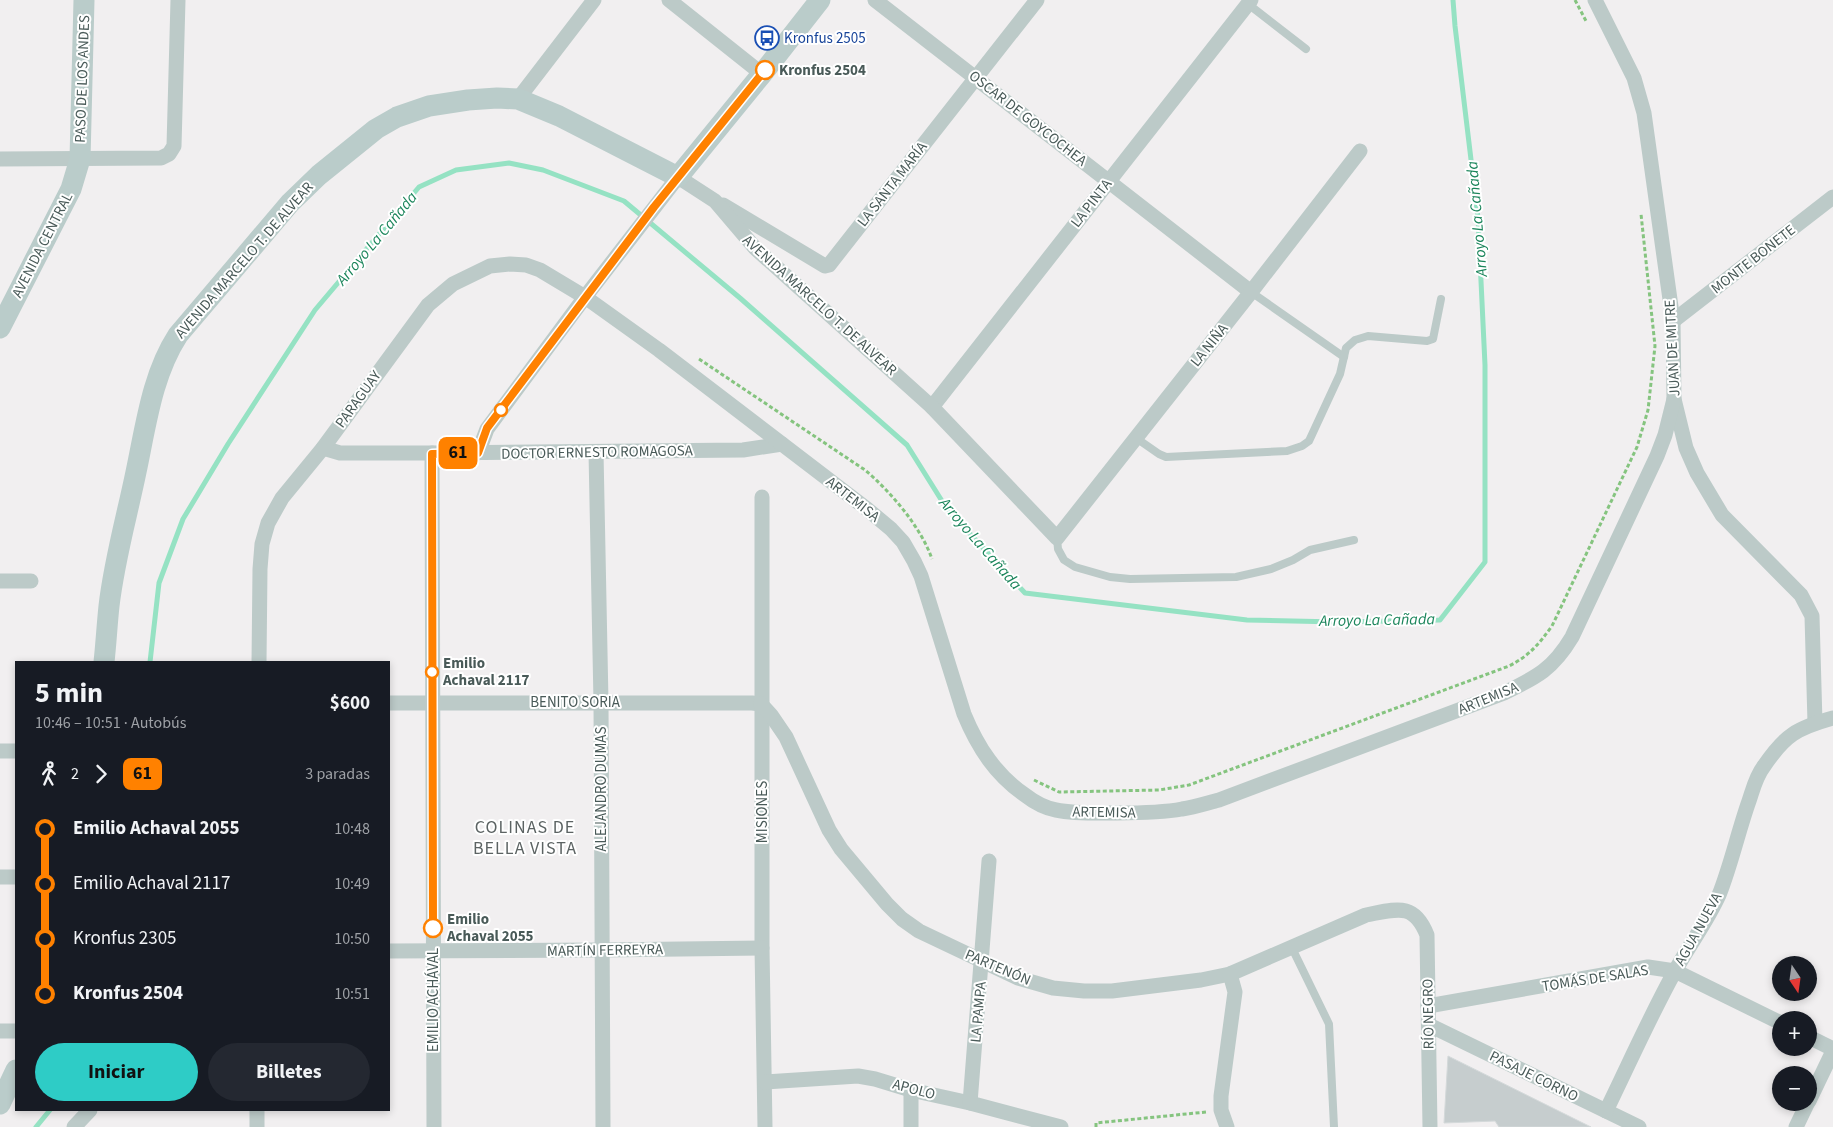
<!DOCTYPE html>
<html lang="es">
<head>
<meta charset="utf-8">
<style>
  body { margin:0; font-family:"Source Sans 3",sans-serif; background:#242831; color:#f1f3f6; height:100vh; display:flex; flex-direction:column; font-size:19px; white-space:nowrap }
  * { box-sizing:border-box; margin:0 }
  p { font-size:16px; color:#9ea1a6 }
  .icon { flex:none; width:28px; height:28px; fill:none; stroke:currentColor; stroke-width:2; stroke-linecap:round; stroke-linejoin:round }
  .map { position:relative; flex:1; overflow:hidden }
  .drawer { position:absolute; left:15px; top:661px; width:375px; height:450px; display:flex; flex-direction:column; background:#171b24; border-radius:0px; box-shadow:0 2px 8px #0003 }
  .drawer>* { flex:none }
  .badge { padding:0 10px; border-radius:8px; font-size:18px; line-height:32px }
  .needle { width:32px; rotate:167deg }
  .tools { position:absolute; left:1772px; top:956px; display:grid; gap:10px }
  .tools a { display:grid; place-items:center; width:45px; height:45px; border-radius:50%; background:#171b24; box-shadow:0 2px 8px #0003; font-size:25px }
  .map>.badge { position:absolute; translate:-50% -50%; box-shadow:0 0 0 2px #fff }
  .legs { display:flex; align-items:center; gap:8px; height:55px; padding:0 20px; font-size:16px }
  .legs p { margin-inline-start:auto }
  .overview { display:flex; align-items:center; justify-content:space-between; height:85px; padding:0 20px }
  h1 { font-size:28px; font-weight:700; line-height:38px }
  .action { display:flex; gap:10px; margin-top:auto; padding:10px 20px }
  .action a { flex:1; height:58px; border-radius:30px; background:#2eccc6; color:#111; font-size:20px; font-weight:700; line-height:58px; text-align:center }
  .action a+a { background:#242831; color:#f1f3f6 }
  ul { padding:0 20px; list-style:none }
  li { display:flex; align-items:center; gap:18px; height:55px; font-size:19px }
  li i { display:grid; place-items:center; width:8px; height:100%; margin:0 6px; background:currentColor }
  li i::after { content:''; width:12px; height:12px; margin:-6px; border:4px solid; border-radius:50%; background:#171b24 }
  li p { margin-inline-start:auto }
  li:first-child i { background:linear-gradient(#0000 50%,currentColor 0) }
  li:last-child i { background:linear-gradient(currentColor 50%,#0000 0) }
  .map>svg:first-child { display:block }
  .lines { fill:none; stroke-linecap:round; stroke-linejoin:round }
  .stream { stroke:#95e2c3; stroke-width:5 }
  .building { fill:#c6cdce; stroke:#d4d9da }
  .path { stroke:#85c47f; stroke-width:3; stroke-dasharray:4 2.5; stroke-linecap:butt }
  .service { stroke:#bccac8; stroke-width:8 }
  .minor { stroke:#bccac8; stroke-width:15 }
  .secondary { stroke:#baccca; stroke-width:21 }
  .line-1-casing { stroke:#fff; stroke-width:11 }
  .line-1 { stroke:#ff8100; stroke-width:8 }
  .stop-1-dot { fill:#fff; stroke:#ff8100; stroke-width:2.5 }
  .labels { text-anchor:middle; stroke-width:4; stroke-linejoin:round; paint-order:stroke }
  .transit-label { font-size:15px; fill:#164399; stroke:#fff; text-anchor:start }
  .stop-label { font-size:15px; font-weight:bold; fill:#495a58; stroke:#fff; text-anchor:start }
  .street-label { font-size:15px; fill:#495a58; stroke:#fff }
  .water-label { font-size:16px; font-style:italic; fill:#1b855b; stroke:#fff }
  .quarter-label { font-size:18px; letter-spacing:1px; fill:#5c6363; stroke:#fff }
</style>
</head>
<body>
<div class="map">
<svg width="1833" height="1127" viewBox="0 0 1833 1127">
  <rect width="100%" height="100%" fill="#f1eff0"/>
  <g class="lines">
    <g class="stream">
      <polyline points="150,662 159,583 183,519 228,444 315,310 419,187 456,170 509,163 543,170 624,201 740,298 907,445 947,509 1025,593 1247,620 1338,622 1440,620 1485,562 1485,365 1478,218 1455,26 1453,0"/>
      <polyline points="36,1127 50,1110"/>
    </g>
  </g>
  <polygon class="building" points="1448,1056 1591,1127 1499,1127 1495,1121 1444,1123"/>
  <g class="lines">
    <g class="path">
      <polyline points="1575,0 1586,21"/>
      <path d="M699,359L865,470C890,491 921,527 932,559"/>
      <path d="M1034,780L1059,792L1159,790L1189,785L1509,666C1529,656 1539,644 1552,626L1637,447L1648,410L1655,346L1641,214"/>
      <polyline points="1096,1127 1096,1123 1206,1112"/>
    </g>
    <g class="service">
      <polyline points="1248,4 1306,49"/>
      <polyline points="1251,292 1344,357"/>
      <polyline points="1136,438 1159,454 1166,457 1287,451 1302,446 1309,441 1340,374 1346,348 1355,340 1368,336 1427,341 1433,339 1441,299"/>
      <polyline points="1057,538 1058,549 1064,560 1075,567 1110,577 1130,579 1236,577 1271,569 1293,560 1310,550 1354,540"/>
      <polyline points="1292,948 1329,1024 1334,1127"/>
    </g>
    <g class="minor">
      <polyline points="669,0 762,74"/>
      <polyline points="875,0 1251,292"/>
      <polyline points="1595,0 1634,78 1644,113 1673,321 1674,399 1686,448 1697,473 1722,515 1801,595 1812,616 1815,723"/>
      <polyline points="518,99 594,0"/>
      <polyline points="0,159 161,158 169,154 174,146 178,0"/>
      <polyline points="723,205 825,266 829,265 1037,0"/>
      <polyline points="1673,321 1833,197"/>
      <polyline points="932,407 1251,0"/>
      <polyline points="323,448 340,453 432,453 743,450 782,444"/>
      <polyline points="596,452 601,702 603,1127"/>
      <polyline points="432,453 434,1127"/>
      <polyline points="478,453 487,429 585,297 678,177 715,201 755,248 932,407 1057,538 1251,292 1360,151"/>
      <polyline points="762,497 762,948 765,1127"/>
      <polyline points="0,581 31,581"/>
      <path d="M259,662L260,569L262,544L268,523L282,498L323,448L428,305L453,284L490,266L510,264L526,265L540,270L585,297L659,350L867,509L891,529L903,542L914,561L921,576L964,714C978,748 996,775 1025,795C1034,802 1045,808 1056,810C1076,814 1097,813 1117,813C1139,813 1161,813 1182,809C1195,807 1207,803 1219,800L1504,693C1537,677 1553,669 1572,637L1657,456L1665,435L1674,399"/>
      <polyline points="389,703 752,703 761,704"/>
      <path d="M761,704L771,715L786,737L829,830L841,849L887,904L902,919L919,931L1018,978L1053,988L1084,991H1112L1201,980L1230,974L1366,915C1397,909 1414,902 1427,935L1430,1127"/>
      <polyline points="0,751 16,751"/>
      <polyline points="0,877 16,877"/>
      <polyline points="389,951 601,950 762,948"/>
      <polyline points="1428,1006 1648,967 1675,971 1781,1023"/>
      <polyline points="1429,1025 1639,1127"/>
      <polyline points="0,1031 16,1031"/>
      <polyline points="1809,1037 1833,1049"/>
      <polyline points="765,1082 858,1076 875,1079 911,1090 970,1103 1061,1127"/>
      <polyline points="911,1090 911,1127"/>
      <polyline points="1809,1101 1833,1051"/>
      <polyline points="970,1103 989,861"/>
      <polyline points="257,1110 257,1127"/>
      <path d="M1606,1111C1629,1064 1650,1016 1675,971C1689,945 1707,922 1719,895C1731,865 1738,832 1749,801C1753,789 1756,776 1764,766C1785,735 1797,728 1833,718"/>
      <polyline points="74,1127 90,1110"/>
      <polyline points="1227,1127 1221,1110 1221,1096 1235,992 1230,974"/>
      <polyline points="1796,1127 1808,1102"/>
    </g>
    <g class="secondary">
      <polyline points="0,328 71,189 80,159 84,0"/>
      <path d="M104,662C106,644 107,625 109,606C114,561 127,516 136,472C146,425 152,375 178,335L290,203L319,175L376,129L397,117L429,106L468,100L497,98L518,99L559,116L678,177L762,74L820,0"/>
      <polyline points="0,1104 16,1070"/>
    </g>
  </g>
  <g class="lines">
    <g class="line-1-casing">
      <polyline id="line-1" points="433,928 432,454 478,453 487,428 654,207 765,70"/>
    </g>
    <use href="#line-1" class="line-1"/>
  </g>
  <defs>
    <g id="bus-ring" transform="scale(1.25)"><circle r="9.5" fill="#fff" stroke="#1a4fb4" stroke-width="1.5"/><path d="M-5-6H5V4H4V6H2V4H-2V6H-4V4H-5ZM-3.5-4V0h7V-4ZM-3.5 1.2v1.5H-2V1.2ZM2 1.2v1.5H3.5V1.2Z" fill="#1a4fb4"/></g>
  </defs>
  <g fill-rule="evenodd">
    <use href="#bus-ring" x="767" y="38"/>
  </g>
  <g class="stop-1-dot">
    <circle cx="765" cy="70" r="9"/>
    <circle cx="501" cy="410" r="6"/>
    <circle cx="432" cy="672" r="6"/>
    <circle cx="433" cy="928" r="9"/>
  </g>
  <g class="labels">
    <g class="transit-label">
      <text x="784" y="43">Kronfus 2505</text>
    </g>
    <g class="stop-label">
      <text x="779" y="75">Kronfus 2504</text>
      <text x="443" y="668">Emilio<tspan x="443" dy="17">Achaval 2117</tspan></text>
      <text x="447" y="924">Emilio<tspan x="447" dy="17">Achaval 2055</tspan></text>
    </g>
    <g class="street-label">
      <text transform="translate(82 79) rotate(-88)" y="5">PASO DE LOS ANDES</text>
      <text transform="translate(1028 118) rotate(38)" y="5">OSCAR DE GOYCOCHEA</text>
      <text transform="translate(892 184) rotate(-52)" y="5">LA SANTA MARÍA</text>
      <text transform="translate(1091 203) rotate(-52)" y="5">LA PINTA</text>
      <text transform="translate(42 245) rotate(-63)" y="5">AVENIDA CENTRAL</text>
      <text transform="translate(1753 259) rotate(-38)" y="5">MONTE BONETE</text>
      <text transform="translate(244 260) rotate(-49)" y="5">AVENIDA MARCELO T. DE ALVEAR</text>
      <text transform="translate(820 305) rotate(42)" y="5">AVENIDA MARCELO T. DE ALVEAR</text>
      <text transform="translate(1209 345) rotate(-51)" y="5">LA NIÑA</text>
      <text transform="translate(1672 348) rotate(-93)" y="5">JUAN DE MITRE</text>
      <text transform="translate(358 399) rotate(-54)" y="5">PARAGUAY</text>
      <text transform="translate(597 452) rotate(-1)" y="5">DOCTOR ERNESTO ROMAGOSA</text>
      <text transform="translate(853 499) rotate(38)" y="5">ARTEMISA</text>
      <text transform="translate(1488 698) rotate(-22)" y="5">ARTEMISA</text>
      <text x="575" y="707">BENITO SORIA</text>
      <text transform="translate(601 789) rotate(-90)" y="5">ALEJANDRO DUMAS</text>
      <text transform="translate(762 812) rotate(-90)" y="5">MISIONES</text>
      <text transform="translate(1104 812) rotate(1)" y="5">ARTEMISA</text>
      <text transform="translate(1698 929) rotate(-61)" y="5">AGUA NUEVA</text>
      <text transform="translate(605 950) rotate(-1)" y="5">MARTÍN FERREYRA</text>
      <text transform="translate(998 967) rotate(23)" y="5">PARTENÓN</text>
      <text transform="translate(1595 978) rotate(-9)" y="5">TOMÁS DE SALAS</text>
      <text transform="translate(433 1000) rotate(-90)" y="5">EMILIO ACHÁVAL</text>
      <text transform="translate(978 1012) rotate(-85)" y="5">LA PAMPA</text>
      <text transform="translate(1428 1014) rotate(-91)" y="5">RÍO NEGRO</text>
      <text transform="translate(1534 1076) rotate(26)" y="5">PASAJE CORNO</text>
      <text transform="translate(914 1089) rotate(15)" y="5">APOLO</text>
    </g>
    <g class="water-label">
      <text transform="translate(1476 219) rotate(-95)" y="6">Arroyo La Cañada</text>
      <text transform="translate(376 238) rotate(-50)" y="6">Arroyo La Cañada</text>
      <text transform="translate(981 543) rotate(49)" y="6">Arroyo La Cañada</text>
      <text transform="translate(1377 619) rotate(-1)" y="6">Arroyo La Cañada</text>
    </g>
    <g class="quarter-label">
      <text x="525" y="833">COLINAS DE<tspan x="525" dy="21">BELLA VISTA</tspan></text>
    </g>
  </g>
</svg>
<div class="tools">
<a><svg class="needle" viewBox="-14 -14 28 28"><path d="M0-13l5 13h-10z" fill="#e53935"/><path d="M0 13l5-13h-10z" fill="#9ea1a6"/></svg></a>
<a>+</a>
<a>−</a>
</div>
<b class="badge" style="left:458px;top:453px;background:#ff8100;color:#111">61</b>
<section class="drawer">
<div class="overview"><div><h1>5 min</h1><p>10:46 – 10:51 · Autobús</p></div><b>$600</b></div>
<div class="legs"><svg class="icon" aria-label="walk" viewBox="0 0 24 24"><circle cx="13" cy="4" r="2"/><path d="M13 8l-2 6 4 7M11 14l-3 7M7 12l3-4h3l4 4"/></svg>2<svg class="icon" aria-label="forward" viewBox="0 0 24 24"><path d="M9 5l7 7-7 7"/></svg><b class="badge" style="background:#ff8100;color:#111">61</b><p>3 paradas</p></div>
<ul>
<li><i style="color:#ff8100"></i><b>Emilio Achaval 2055</b><p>10:48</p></li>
<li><i style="color:#ff8100"></i><span>Emilio Achaval 2117</span><p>10:49</p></li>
<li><i style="color:#ff8100"></i><span>Kronfus 2305</span><p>10:50</p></li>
<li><i style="color:#ff8100"></i><b>Kronfus 2504</b><p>10:51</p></li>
</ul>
<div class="action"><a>Iniciar</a><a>Billetes</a></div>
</section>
</div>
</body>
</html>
